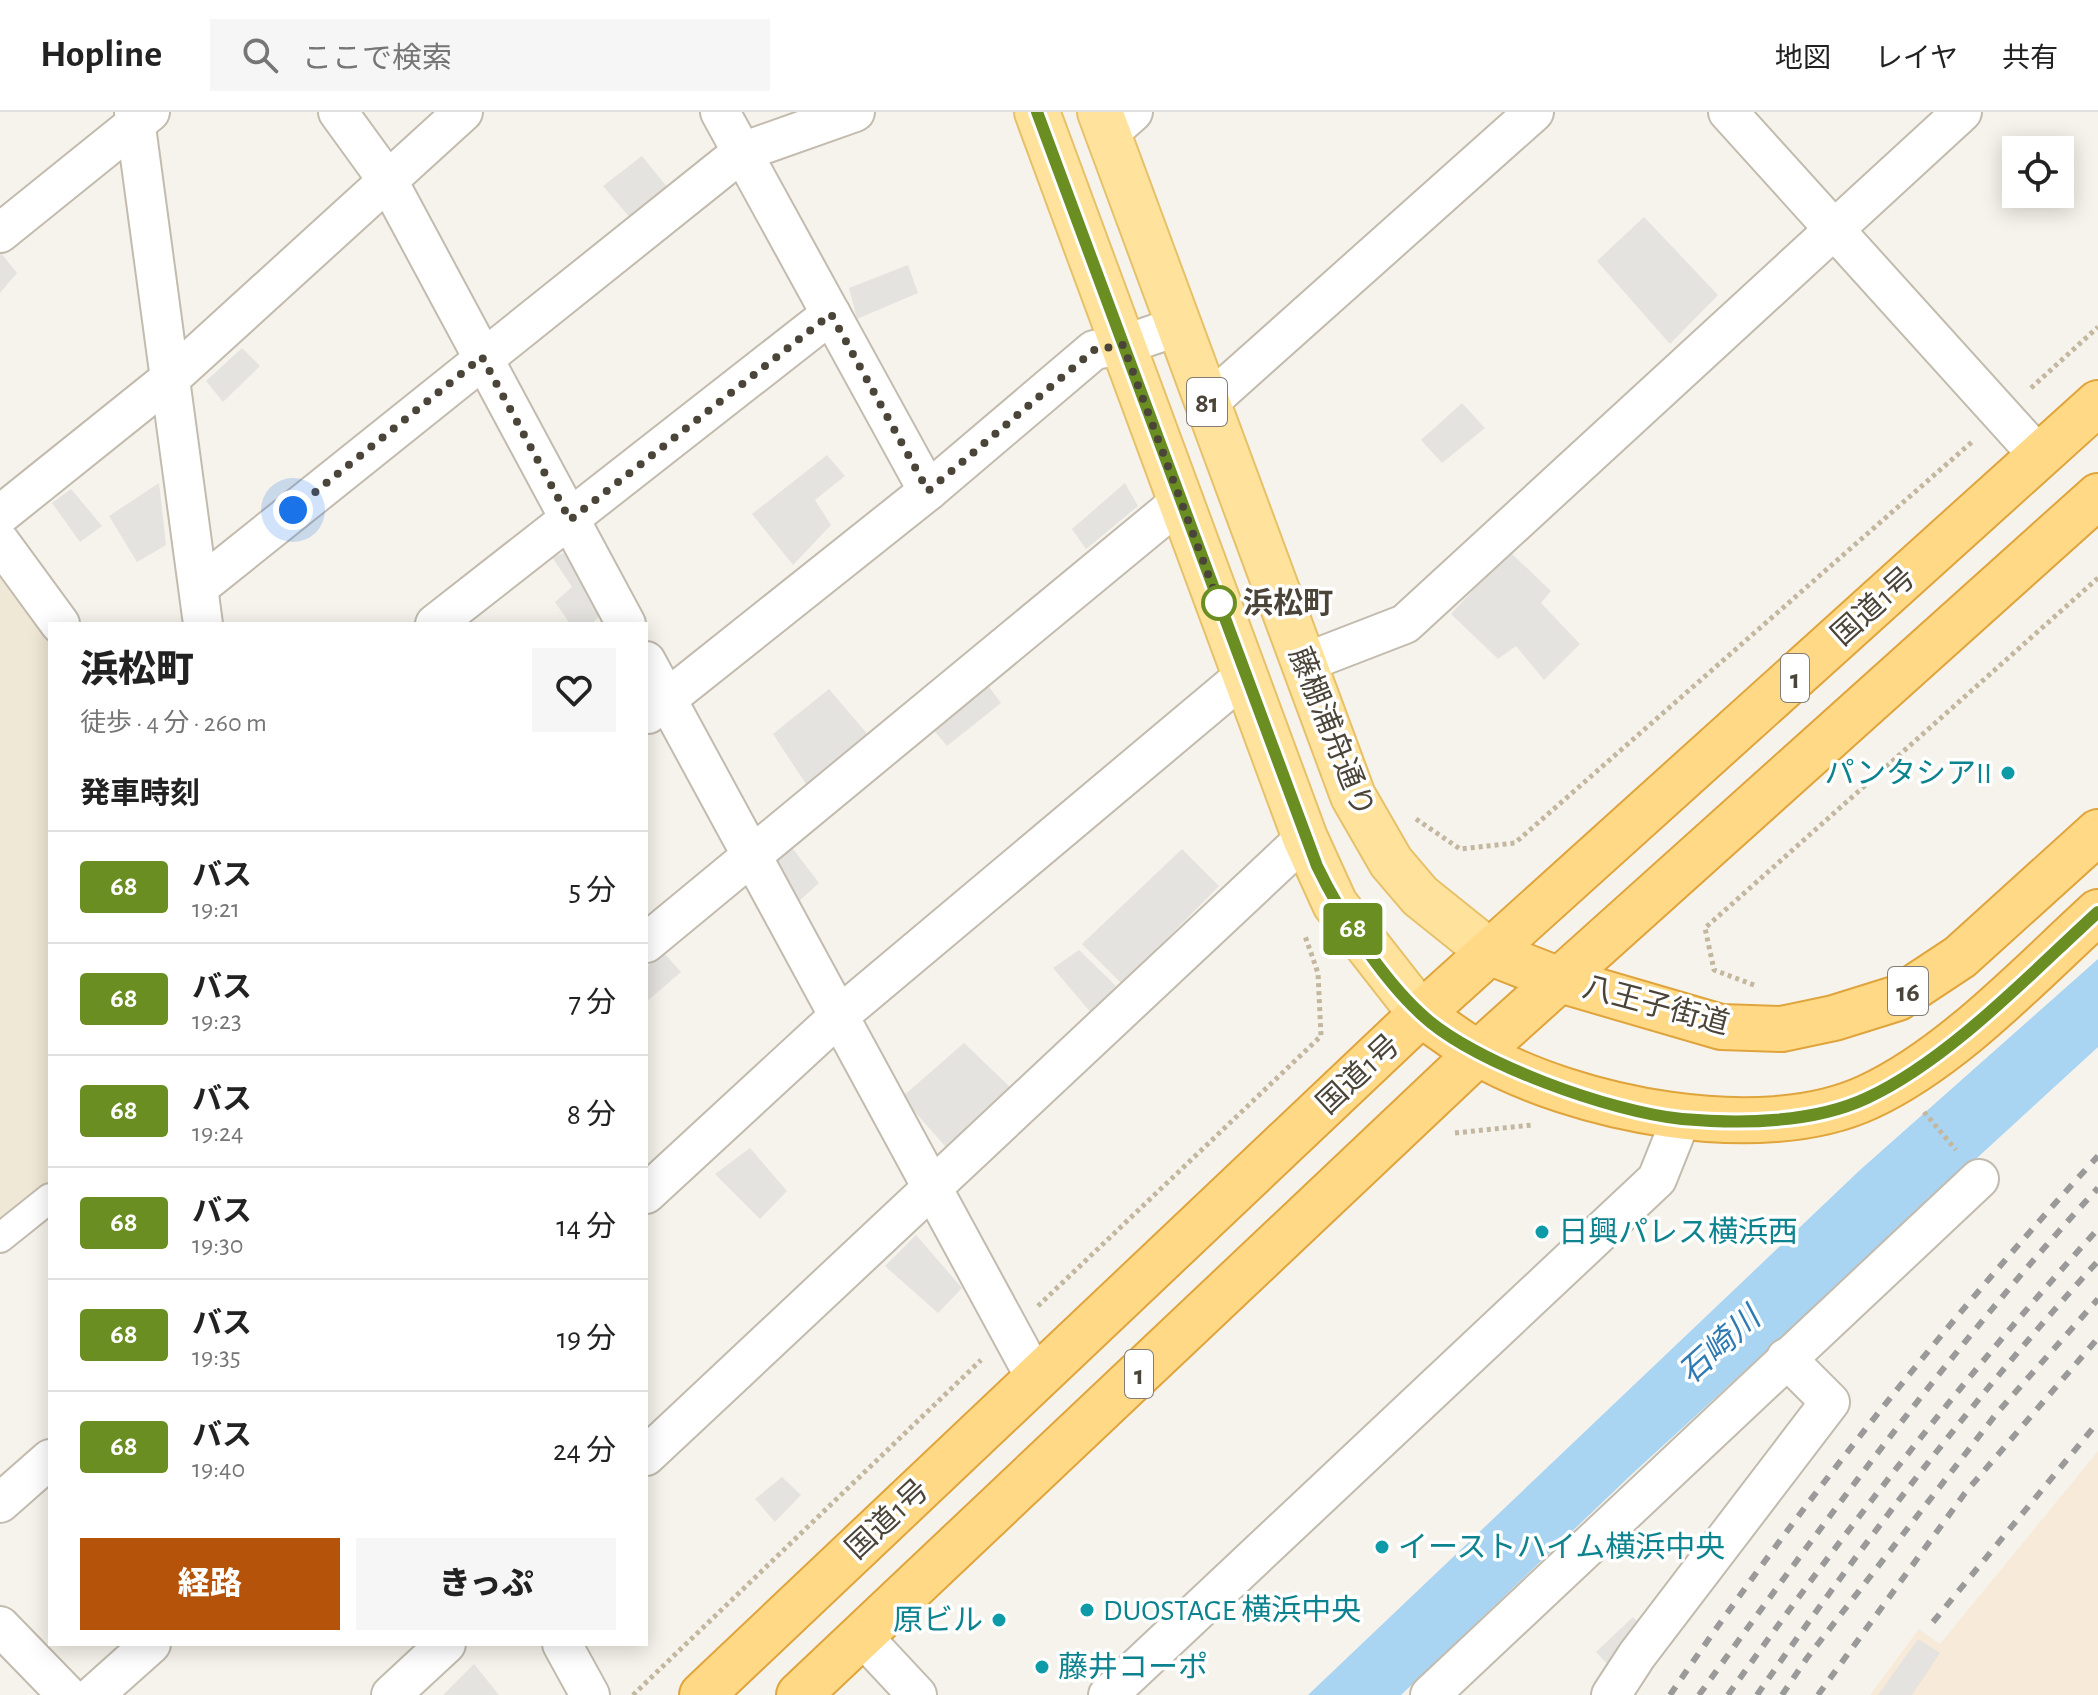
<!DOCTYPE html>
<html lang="ja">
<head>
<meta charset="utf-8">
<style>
  body { margin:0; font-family:"Alegreya Sans","Noto Sans JP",sans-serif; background:#f6f6f6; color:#222; height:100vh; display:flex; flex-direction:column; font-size:30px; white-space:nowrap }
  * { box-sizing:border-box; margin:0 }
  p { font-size:26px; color:#767676 }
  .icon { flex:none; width:44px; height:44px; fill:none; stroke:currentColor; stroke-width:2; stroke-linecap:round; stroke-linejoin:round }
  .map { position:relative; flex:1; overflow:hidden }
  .side { position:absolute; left:48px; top:510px; width:600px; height:1024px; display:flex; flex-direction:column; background:#fff; border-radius:0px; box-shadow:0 4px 20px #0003 }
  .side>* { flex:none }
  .badge { padding:0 16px; border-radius:6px; font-size:28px; line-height:52px }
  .buttons { position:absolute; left:2002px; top:24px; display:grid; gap:16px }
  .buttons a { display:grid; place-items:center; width:72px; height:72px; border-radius:0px; background:#fff; box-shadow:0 4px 20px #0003; font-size:40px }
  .you { position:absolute; width:40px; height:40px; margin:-20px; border:6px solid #fff; border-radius:50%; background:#1a73e8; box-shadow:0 0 0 12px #1a73e833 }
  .map>.badge { position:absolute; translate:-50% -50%; box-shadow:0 0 0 4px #fff }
  h2 { padding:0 32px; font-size:30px; line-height:72px }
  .round { display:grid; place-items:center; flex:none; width:84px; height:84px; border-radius:0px; background:#f6f6f6 }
  .overview { display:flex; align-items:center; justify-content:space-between; height:136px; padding:0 32px }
  h1 { font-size:38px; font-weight:800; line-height:60px }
  .action { display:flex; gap:16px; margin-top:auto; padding:16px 32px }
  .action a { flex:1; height:92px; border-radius:0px; background:#b45309; color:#fff; font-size:32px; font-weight:800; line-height:92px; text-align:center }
  .action a+a { background:#f6f6f6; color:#222 }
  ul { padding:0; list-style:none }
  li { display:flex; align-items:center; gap:24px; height:112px; padding:0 32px; border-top:2px solid #e0e0e0 }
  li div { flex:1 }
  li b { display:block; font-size:30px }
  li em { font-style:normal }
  li .badge { min-width:88px; font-weight:700; text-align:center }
  header { display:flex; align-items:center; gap:48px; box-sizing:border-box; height:112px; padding:0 40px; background:#fff; border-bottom:2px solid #e0e0e0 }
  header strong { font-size:38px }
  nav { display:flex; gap:44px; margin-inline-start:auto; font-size:28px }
  .search { width:560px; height:72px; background:#f6f6f6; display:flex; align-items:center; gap:20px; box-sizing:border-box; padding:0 28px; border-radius:0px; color:#767676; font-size:30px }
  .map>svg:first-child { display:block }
  .commercial { fill:#f7ead8 }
  .education { fill:#efe8d6 }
  .parking { fill:#e5e3e0 }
  .water { fill:#a9d4f2 }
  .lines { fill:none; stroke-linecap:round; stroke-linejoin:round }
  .pedestrian-casing { stroke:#c2bbae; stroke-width:32 }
  .minor-casing { stroke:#c2bbae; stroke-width:42 }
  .primary-casing { stroke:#e6c16a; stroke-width:48 }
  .trunk-casing { stroke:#e0a43c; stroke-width:48 }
  .path { stroke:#c4b79f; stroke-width:5; stroke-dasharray:4 4; stroke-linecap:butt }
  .pedestrian { stroke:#fff; stroke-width:28 }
  .minor { stroke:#fff; stroke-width:38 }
  .primary { stroke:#ffe39c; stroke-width:44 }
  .trunk { stroke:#ffd985; stroke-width:44 }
  .rail { stroke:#9a9a9a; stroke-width:6; stroke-dasharray:10 10; stroke-linecap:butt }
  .line-casing { stroke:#fff; stroke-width:18 }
  .line { stroke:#6b8e23; stroke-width:12 }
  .walk { stroke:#4b4439; stroke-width:8; stroke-dasharray:0 14.4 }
  .stop-dot { fill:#fff; stroke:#6b8e23; stroke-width:4 }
  .culture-dot { fill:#0f9aa8; stroke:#fff; stroke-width:3 }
  .labels { text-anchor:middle; stroke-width:7; stroke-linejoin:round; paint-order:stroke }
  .shield { fill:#fff; stroke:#817c74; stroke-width:2 }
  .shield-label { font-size:28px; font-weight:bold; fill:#4b4439 }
  .stop-label { font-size:30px; font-weight:bold; fill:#4b4439; stroke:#fff; text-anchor:start }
  .street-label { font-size:30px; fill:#4b4439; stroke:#fff }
  .culture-label { font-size:30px; fill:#0d838f; stroke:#fff; text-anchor:start }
  .water-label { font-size:32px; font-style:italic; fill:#2e7ab2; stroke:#fff }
</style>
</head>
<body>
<header>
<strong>Hopline</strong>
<div class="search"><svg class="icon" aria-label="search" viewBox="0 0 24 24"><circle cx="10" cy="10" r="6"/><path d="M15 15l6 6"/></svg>ここで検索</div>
<nav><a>地図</a><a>レイヤ</a><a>共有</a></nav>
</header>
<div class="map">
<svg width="2098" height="1583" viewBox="0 0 2098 1583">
  <rect width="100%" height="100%" fill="#f6f3ec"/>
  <polygon class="commercial" points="2098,1339 2098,1583 1870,1583 1919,1517 1940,1532"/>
  <polygon class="education" points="0,462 50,532 50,1080 0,1120"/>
  <g class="parking">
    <polygon points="642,44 667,75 632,108 603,74"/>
    <polygon points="1644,105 1718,183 1670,232 1597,149"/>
    <polygon points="1,141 17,161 0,181 0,142"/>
    <polygon points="908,153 918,181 857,207 849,176"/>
    <polygon points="242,236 260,254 223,290 206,269"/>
    <polygon points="1462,291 1485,316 1442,351 1421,328"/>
    <polygon points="827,343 845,364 815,388 831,413 793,453 752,402"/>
    <polygon points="159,371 166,433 137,450 109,404"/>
    <polygon points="1125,371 1138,394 1086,437 1072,417"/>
    <polygon points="71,377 102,414 80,430 52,391"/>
    <polygon points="1509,439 1551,479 1541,491 1580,532 1544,568 1516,534 1498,547 1451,502"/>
    <polygon points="564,441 601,503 591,512 570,512 555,490 572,475 552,445"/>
    <polygon points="984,568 1001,591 947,634 932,616"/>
    <polygon points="829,577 869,624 808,675 773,622"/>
    <polygon points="790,733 819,771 798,790 774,749"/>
    <polygon points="1182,737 1219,774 1122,872 1082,832"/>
    <polygon points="1079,838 1116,874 1092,902 1053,856"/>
    <polygon points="663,840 681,860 646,890 646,856"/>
    <polygon points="964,931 1011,976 951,1041 902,985"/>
    <polygon points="750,1036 787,1079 760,1107 715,1062"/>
    <polygon points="916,1123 962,1176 938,1201 885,1154"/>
    <polygon points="782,1365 801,1383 775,1410 755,1387"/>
    <polygon points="1633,1505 1644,1516 1614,1559 1596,1540"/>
    <polygon points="1918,1527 1940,1541 1912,1583 1878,1583"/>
    <polygon points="474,1552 499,1583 443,1583"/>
  </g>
  <polygon class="water" points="2098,847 2098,935 1631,1363 1401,1583 1308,1583 1860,1058"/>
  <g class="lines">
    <g class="pedestrian-casing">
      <polyline id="pedestrian" points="0,1126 50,1086"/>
    </g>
    <g class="minor-casing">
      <g id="minor">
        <polyline points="134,0 203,512"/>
        <polyline points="338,0 388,69 626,512"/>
        <polyline points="720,0 928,379"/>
        <polyline points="1728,0 2039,344"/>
        <polyline points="1108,22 1133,0"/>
        <polyline points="0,121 150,0"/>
        <polyline points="1208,291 1534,0"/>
        <polyline points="0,403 172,265 463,0"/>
        <polyline points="0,430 60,512"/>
        <polyline points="199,475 742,40 855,0"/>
        <polyline points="435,512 831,202"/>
        <polyline points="646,549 1036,1267"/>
        <polyline points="1304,551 1405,512 1962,0"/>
        <polyline points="648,602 928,379 1094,238 1123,233 1179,214"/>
        <polyline points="646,831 1181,389"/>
        <polyline points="646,1082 840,903 1245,563"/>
        <polyline points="646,1344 1305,726"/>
        <polyline points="0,1391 50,1347"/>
        <polyline points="0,1514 67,1583"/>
        <polyline points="862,1524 917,1583"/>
        <polyline points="562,1532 590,1583"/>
        <polyline points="94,1583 151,1532"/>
        <polyline points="391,1583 446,1532"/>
        <polyline points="1108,1583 1657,1067 1681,1007"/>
        <polyline points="1430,1583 1979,1067"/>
        <polyline points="1611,1583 1637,1543 1830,1290 1786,1246"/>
      </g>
    </g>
    <g class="primary-casing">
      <g id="primary">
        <polyline points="1037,0 1305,726 1335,792 1421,902"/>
        <polyline points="1100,0 1353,684 1391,750 1420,784 1491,841"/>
      </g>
    </g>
    <g class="trunk-casing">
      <g id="trunk">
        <polyline points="1491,841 1560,868 1721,915 1782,917 1834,906 1898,886 1960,845 2098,720"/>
        <path d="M1421,902C1439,915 1457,928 1476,940C1574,997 1761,1035 1868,985C1952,946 2029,863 2098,800"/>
        <polyline points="702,1583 1421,902 2098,291"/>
        <polyline points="799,1583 1478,941 2098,384"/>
      </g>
    </g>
    <g class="path">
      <polyline points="2031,276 2098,215"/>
      <polyline points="1416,707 1460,737 1515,731 1973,329"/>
      <polyline points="1754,873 1714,858 1705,816 2098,466"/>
      <polyline points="1924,1000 1956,1038"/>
      <polyline points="1455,1021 1532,1013"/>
      <polyline points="1038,1194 1321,924 1318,861 1305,824"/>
      <polyline points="633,1583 981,1248"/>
    </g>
    <use href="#pedestrian" class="pedestrian"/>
    <use href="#minor" class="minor"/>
    <use href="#primary" class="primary"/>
    <use href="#trunk" class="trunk"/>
    <g class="rail">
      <polyline points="1933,1510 2098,1310"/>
      <path d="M1670,1583C1799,1394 1943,1213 2098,1044"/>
      <path d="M1699,1583C1825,1409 1952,1234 2098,1076"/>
      <path d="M1728,1583C1843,1421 1964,1264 2098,1117"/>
      <path d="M1757,1583C1862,1432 1974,1285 2098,1149"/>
      <polyline points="1782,1583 1807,1546 1997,1301 2098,1187"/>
      <polyline points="1818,1583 1965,1381 2098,1226"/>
    </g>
  </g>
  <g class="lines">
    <g class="line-casing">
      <path id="line" d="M1037,0L1317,754C1340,802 1381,865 1421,902C1473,951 1611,1000 1682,1007C1740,1012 1814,1011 1867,986C1949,948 2031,861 2098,800"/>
    </g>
    <use href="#line" class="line"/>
    <polyline class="walk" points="293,398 482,245 570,408 831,202 928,379 1094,238 1123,233 1224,505 1219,491"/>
  </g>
  <circle class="stop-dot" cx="1219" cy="491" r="16"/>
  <g class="culture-dot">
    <circle cx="2008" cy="661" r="8"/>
    <circle cx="1542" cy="1120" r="8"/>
    <circle cx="1382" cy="1435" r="8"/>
    <circle cx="1087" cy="1498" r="8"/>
    <circle cx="999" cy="1508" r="8"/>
    <circle cx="1042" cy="1555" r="8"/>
  </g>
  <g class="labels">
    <g class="shield">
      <rect x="1187" y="266" width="40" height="48" rx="6"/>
      <rect x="1781" y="542" width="28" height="48" rx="6"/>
      <rect x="1888" y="855" width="40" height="48" rx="6"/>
      <rect x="1125" y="1238" width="28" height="48" rx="6"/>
    </g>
    <g class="shield-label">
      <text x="1207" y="300">81</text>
      <text x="1795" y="576">1</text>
      <text x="1908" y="889">16</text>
      <text x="1139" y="1272">1</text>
    </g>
    <g class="stop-label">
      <text x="1243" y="501">浜松町</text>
    </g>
    <g class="street-label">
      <text transform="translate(1873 494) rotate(-42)" y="10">国道1号</text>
      <text transform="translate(1332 620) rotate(68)" y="10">藤棚浦舟通り</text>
      <text transform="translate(1656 893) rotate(15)" y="10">八王子街道</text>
      <text transform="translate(1358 962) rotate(-43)" y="10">国道1号</text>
      <text transform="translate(887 1407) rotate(-43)" y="10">国道1号</text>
    </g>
    <g class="culture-label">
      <text x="1992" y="671" text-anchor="end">パンタシアII</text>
      <text x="1558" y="1130">日興パレス横浜西</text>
      <text x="1398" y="1445">イーストハイム横浜中央</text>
      <text x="1103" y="1508">DUOSTAGE 横浜中央</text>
      <text x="983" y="1518" text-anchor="end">原ビル</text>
      <text x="1058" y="1565">藤井コーポ</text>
    </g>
    <g class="water-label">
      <text transform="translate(1719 1233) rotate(-42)" y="11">石崎川</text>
    </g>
  </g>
</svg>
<div class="buttons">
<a><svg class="icon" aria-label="locate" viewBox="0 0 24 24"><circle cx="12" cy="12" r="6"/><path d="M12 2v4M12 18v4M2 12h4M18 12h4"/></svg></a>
</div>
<div class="you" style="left:293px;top:398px"></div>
<b class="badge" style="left:1353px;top:817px;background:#6b8e23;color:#fff">68</b>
<section class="side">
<div class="overview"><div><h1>浜松町</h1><p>徒歩 · 4 分 · 260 m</p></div><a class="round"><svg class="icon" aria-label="heart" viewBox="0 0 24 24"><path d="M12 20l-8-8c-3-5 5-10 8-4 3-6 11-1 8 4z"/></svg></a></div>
<h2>発車時刻</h2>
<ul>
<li><span class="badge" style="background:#6b8e23;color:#fff">68</span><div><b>バス</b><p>19:21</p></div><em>5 分</em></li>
<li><span class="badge" style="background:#6b8e23;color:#fff">68</span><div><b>バス</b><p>19:23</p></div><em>7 分</em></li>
<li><span class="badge" style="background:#6b8e23;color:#fff">68</span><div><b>バス</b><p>19:24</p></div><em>8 分</em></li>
<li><span class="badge" style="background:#6b8e23;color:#fff">68</span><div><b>バス</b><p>19:30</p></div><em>14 分</em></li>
<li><span class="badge" style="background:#6b8e23;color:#fff">68</span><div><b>バス</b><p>19:35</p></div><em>19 分</em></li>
<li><span class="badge" style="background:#6b8e23;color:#fff">68</span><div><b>バス</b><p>19:40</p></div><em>24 分</em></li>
</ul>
<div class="action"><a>経路</a><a>きっぷ</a></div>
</section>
</div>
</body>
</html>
